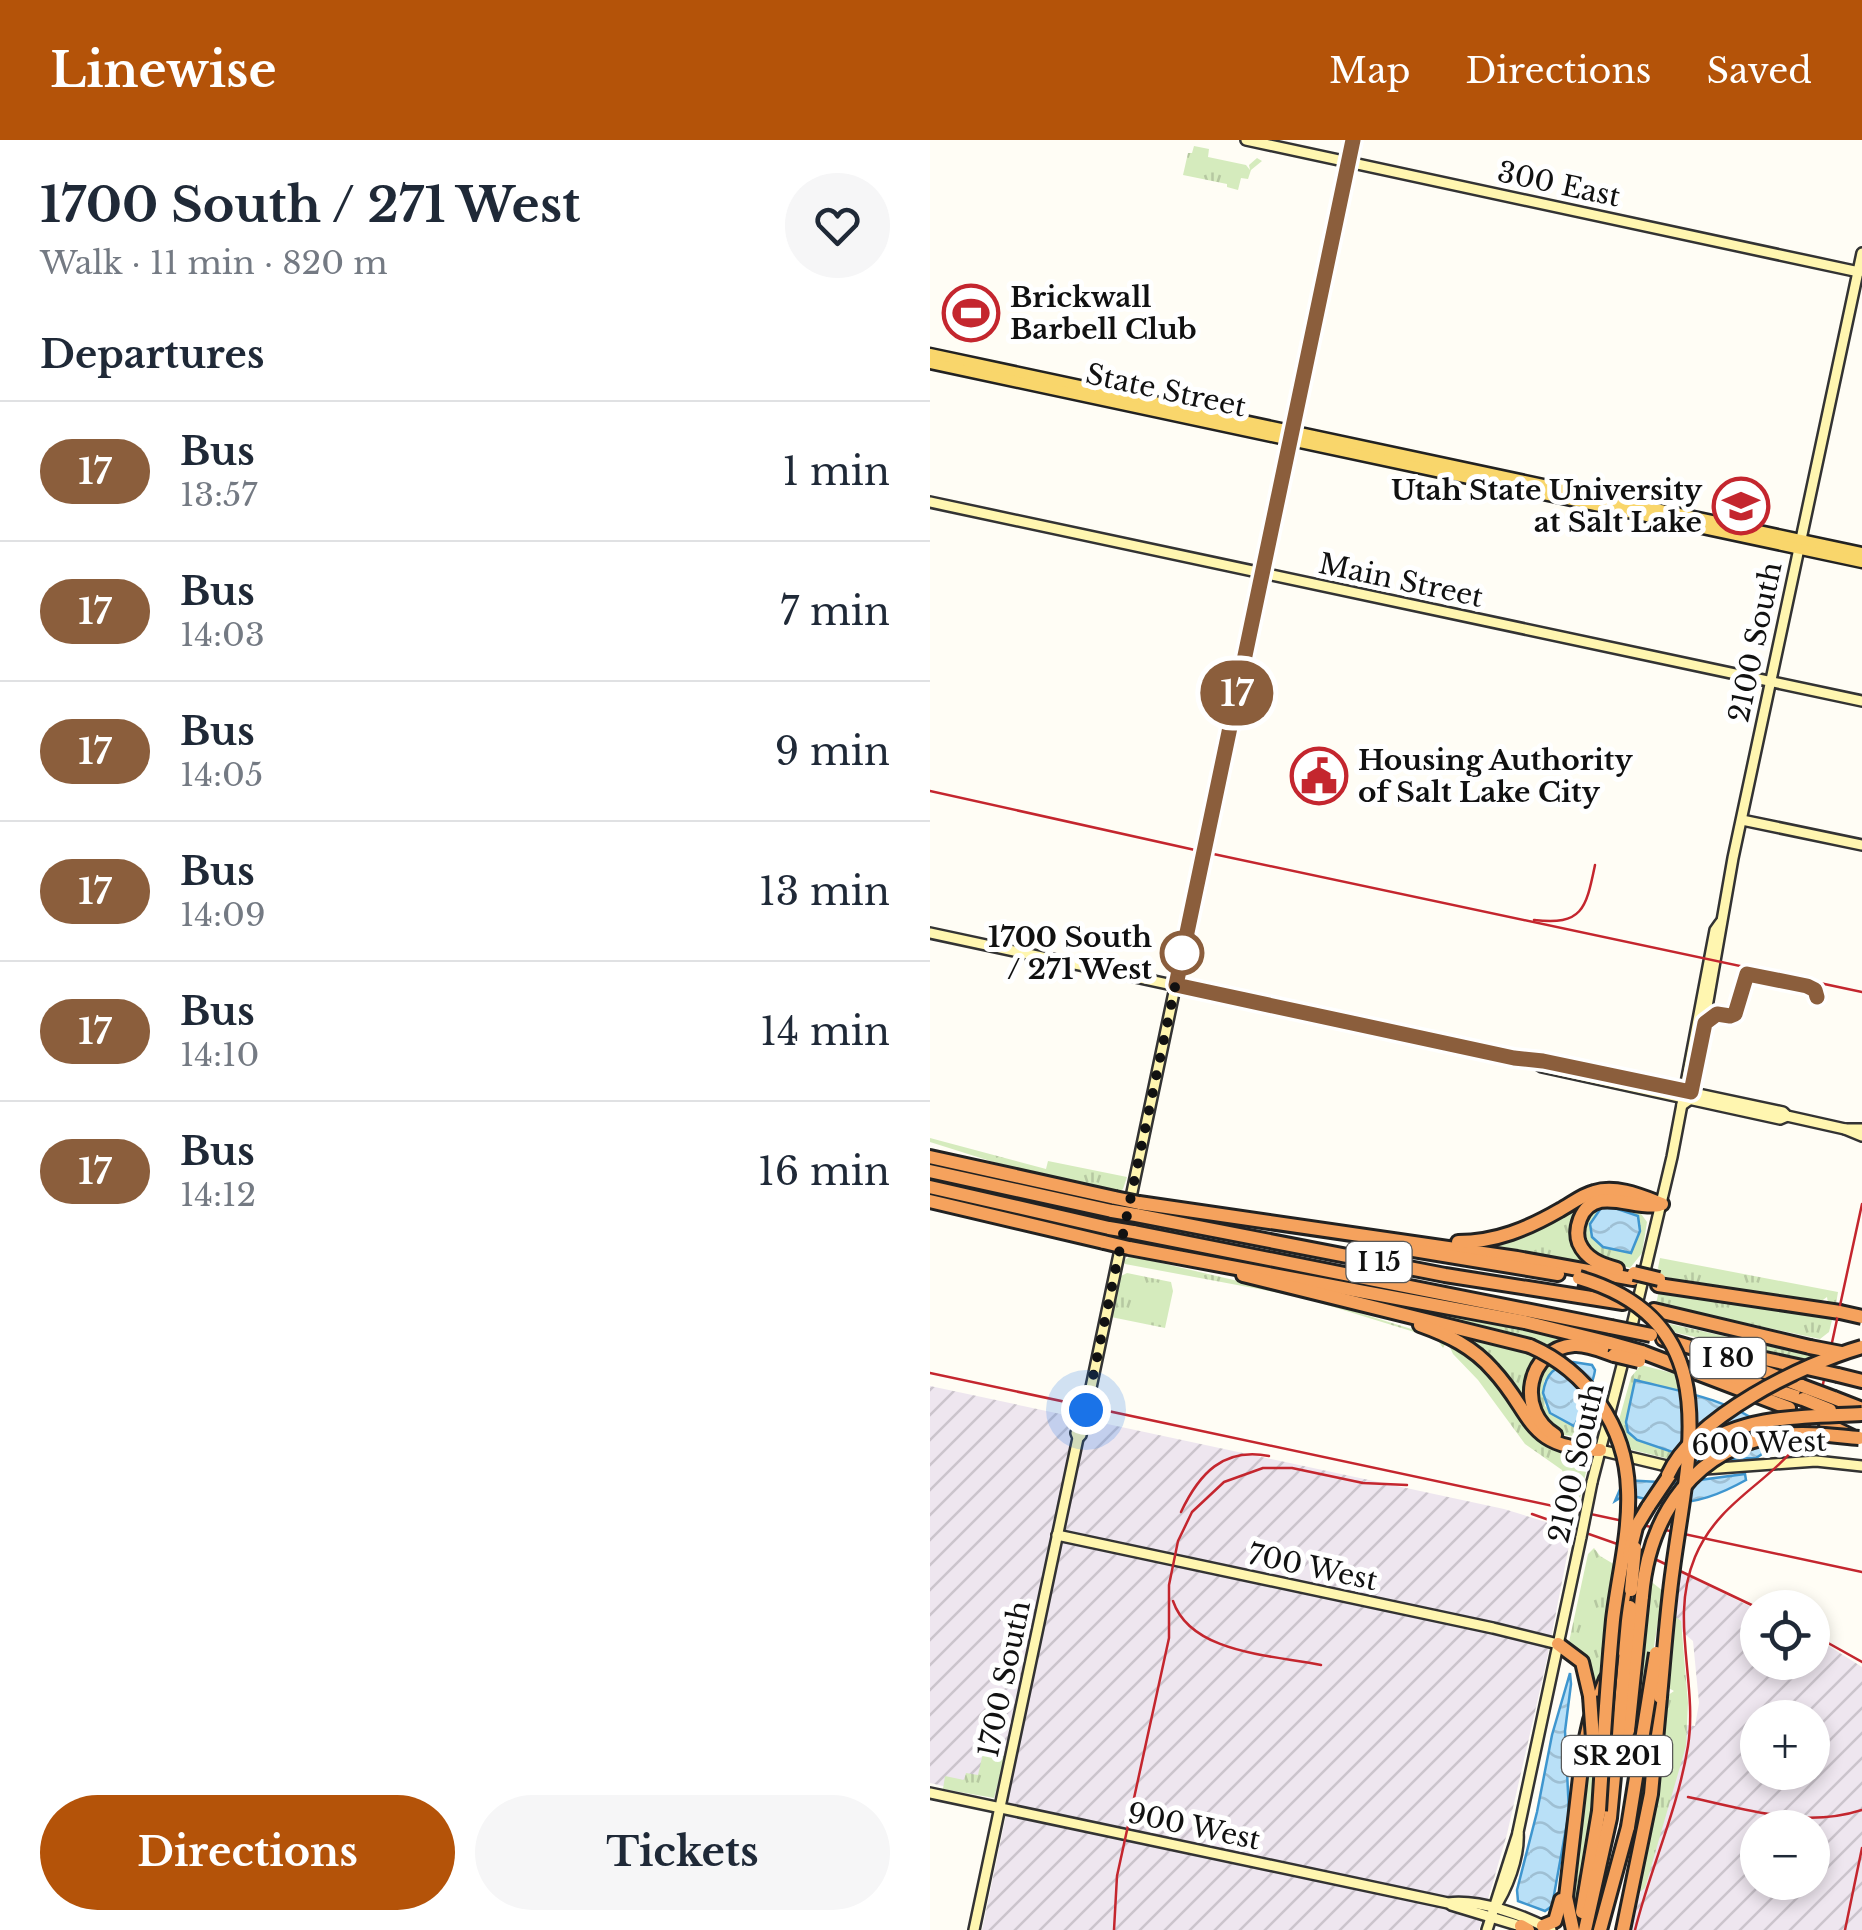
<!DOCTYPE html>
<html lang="en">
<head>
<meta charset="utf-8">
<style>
  body { margin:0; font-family:"Libre Baskerville",serif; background:#f6f6f7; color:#1f2937; height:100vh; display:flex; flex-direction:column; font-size:38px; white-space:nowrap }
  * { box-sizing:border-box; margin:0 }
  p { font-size:32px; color:#747a83 }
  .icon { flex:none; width:55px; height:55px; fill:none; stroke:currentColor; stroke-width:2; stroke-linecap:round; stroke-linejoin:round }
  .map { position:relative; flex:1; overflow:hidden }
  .panel { display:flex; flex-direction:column; background:#fff; width:930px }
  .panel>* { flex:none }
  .badge { padding:0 20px; border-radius:32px; font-size:35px; line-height:65px }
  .fabs { position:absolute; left:810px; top:1450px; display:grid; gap:20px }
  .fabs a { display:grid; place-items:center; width:90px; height:90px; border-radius:50%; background:#fff; box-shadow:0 5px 15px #0003; font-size:50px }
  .you { position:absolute; width:50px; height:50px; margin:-25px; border:8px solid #fff; border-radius:50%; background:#1a73e8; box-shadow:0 0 0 15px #1a73e833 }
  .map>.badge { position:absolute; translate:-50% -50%; box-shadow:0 0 0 5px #fff }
  h2 { padding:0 40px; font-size:38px; line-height:90px }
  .round { display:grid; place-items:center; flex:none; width:105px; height:105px; border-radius:52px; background:#f6f6f7 }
  .headline { display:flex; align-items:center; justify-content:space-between; height:170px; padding:0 40px }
  h1 { font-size:48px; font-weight:700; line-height:75px }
  .button { display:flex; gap:20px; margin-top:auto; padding:20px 40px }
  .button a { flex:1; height:115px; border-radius:60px; background:#b45309; color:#fff; font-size:40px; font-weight:700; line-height:115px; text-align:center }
  .button a+a { background:#f6f6f7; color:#1f2937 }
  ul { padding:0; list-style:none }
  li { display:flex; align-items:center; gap:30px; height:140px; padding:0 40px; border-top:2px solid #e0e1e3 }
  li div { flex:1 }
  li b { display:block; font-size:38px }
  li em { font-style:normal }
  li .badge { min-width:110px; font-weight:700; text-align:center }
  header { display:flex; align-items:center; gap:60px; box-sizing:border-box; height:140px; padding:0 50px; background:#b45309; color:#fff }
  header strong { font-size:48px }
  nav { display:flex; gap:55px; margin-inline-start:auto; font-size:35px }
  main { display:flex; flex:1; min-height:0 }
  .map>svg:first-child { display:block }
  .industrial { fill:url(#industrial-furrows); fill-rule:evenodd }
  .grass { fill:url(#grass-tufts) }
  .water { fill:url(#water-waves); stroke:#3f96cf; stroke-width:2.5 }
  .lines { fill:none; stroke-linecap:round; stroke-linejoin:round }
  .secondary-casing { stroke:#333; stroke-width:14 }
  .primary-casing { stroke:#222; stroke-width:15 }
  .highway-casing { stroke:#222; stroke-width:18 }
  .secondary { stroke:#fff6b0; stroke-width:9 }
  .primary { stroke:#f9d66b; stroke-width:10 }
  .highway { stroke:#f5a25d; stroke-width:12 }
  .tram { stroke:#c4262e; stroke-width:2.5 }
  .rail { stroke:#c4262e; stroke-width:2.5 }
  .secondary-bridge-casing { stroke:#333; stroke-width:14; stroke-linecap:butt }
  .highway-bridge-casing { stroke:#222; stroke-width:18; stroke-linecap:butt }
  .secondary-bridge { stroke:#fff6b0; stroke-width:9 }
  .highway-bridge { stroke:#f5a25d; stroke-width:12 }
  .line-casing { stroke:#fff; stroke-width:22 }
  .line { stroke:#8b5e3c; stroke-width:15 }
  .walk { stroke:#111; stroke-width:10; stroke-dasharray:0 18 }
  .stop-dot { fill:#fff; stroke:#8b5e3c; stroke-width:5 }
  .labels { text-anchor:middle; stroke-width:10; stroke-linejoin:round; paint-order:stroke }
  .shield { fill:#fff; stroke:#585858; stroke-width:2.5 }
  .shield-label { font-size:25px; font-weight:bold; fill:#111 }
  .street-label { font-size:28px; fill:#111; stroke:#fff }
  .poi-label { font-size:28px; font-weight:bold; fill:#111; stroke:#fff; text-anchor:start }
  .stop-label { font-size:28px; font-weight:bold; fill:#111; stroke:#fff; text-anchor:end }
</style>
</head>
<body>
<header>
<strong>Linewise</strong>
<nav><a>Map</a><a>Directions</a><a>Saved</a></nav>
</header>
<main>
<section class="panel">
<div class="headline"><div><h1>1700 South / 271 West</h1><p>Walk · 11 min · 820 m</p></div><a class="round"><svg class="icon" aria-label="heart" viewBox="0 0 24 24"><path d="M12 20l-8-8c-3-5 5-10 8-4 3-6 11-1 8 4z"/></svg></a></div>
<h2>Departures</h2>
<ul>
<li><span class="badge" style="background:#8b5e3c;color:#fff">17</span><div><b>Bus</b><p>13:57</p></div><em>1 min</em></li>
<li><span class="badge" style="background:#8b5e3c;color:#fff">17</span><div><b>Bus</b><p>14:03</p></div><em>7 min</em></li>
<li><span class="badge" style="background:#8b5e3c;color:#fff">17</span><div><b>Bus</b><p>14:05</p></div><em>9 min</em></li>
<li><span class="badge" style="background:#8b5e3c;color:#fff">17</span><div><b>Bus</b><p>14:09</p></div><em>13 min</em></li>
<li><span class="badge" style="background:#8b5e3c;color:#fff">17</span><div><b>Bus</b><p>14:10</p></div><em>14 min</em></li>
<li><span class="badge" style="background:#8b5e3c;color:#fff">17</span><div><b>Bus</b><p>14:12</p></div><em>16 min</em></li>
</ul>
<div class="button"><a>Directions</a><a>Tickets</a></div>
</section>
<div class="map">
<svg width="932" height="1790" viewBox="0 0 932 1790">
  <defs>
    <pattern id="industrial-furrows" width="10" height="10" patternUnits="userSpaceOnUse" patternTransform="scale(2.5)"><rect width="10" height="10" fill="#eee6ef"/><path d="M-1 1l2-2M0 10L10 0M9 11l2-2" fill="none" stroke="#cbc4cc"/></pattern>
    <pattern id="grass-tufts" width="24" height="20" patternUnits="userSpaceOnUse" patternTransform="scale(2.5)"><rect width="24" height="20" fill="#d5ebbd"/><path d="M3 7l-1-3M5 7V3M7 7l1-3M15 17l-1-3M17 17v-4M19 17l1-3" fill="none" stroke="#b6c8a1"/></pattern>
    <pattern id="water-waves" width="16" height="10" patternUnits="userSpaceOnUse" patternTransform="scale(2.5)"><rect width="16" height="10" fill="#b9e0f7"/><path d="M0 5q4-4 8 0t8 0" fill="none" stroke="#9ebfd3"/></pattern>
  </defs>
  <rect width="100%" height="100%" fill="#fffdf5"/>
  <g class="industrial">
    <polygon points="0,1246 574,1369 642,1390 617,1519 577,1694 549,1790 52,1790 79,1661 0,1643"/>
    <path d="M747,1430L827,1470L828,1522H882L883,1496L932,1527V1790H700L757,1585L765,1586L769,1563L763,1501L743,1484ZM828,1578H882V1632H828ZM828,1688H882V1742H828Z"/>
  </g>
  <g class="grass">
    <polygon points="264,6 279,9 278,17 316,25 320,30 319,25 327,18 332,21 321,30 318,39 311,38 308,50 297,47 297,44 253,35 258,13 262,13"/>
    <polygon points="0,998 116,1029 118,1021 197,1037 193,1049 185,1054 111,1037 0,1002"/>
    <polygon points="659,1059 644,1083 661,1125 547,1107 596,1094"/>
    <path d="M685,1065L709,1071L717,1082L712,1113L700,1128C673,1120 658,1118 652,1088L663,1069Z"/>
    <polygon points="201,1116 381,1158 517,1200 557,1228 607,1299 620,1307 647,1314 654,1321 656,1332 649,1363 636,1361 636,1343 632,1330 595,1304 548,1240 523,1214 517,1201 513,1208 507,1199 371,1157 195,1124 193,1121"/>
    <polygon points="730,1118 908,1152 906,1164 898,1163 897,1157 890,1162 777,1146 732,1136 728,1128"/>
    <polygon points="197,1133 241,1142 243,1151 235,1188 181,1177 189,1137"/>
    <polygon points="363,1145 581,1184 683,1210 656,1205 616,1212 611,1209 614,1202 603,1206"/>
    <polygon points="729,1150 885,1173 895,1179 896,1175 903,1176 899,1192 890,1199 726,1164"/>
    <polygon points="468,1176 611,1216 605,1223 605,1280 545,1210"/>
    <polygon points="727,1181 886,1217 878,1223 734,1190"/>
    <polygon points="619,1220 628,1226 614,1241 615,1266 632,1279 648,1282 657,1252 669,1267 657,1298 634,1295 611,1279 605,1243"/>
    <polygon points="711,1225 750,1235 755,1253 701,1297 749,1314 743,1320 695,1308 687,1287 701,1237"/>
    <polygon points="664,1408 670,1416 687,1426 677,1528 664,1561 660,1529 639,1502 658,1414"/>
    <polygon points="719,1440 733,1451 710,1593 709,1547"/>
    <polygon points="743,1475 751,1481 758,1563 756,1606 715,1748 707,1754 704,1753 734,1558 744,1551 735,1546"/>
    <polygon points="53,1613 75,1616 64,1658 13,1649 15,1636 34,1640 36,1633 48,1635"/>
    <path d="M655,1616C678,1647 653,1746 645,1784L640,1771Z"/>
  </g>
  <g class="water">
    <polygon points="679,1066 708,1076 710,1091 701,1113 673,1107 662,1097 660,1084 671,1068"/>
    <path d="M643,1222L662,1225L665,1230C664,1240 649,1279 644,1286L620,1273L613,1253C616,1233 624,1227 643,1222Z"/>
    <path d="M705,1240C749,1251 798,1259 834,1286L832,1314L826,1318L766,1320L707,1300L698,1292L696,1282Z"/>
    <path d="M815,1334L816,1340C791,1354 766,1364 736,1363C722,1362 709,1356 695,1355L685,1361L694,1340L747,1343Z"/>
    <polygon points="640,1533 641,1544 635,1591 639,1672 622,1766 615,1771 588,1761 587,1750 607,1672 622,1595"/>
  </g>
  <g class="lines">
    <g class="secondary-casing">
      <g id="secondary">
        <polyline points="316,0 929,132"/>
        <polyline points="0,362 932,561"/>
        <polyline points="812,680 932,705"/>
        <polyline points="0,793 583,918 613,921 853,972 857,976 915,989 932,996"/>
        <polyline points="604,922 612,927 850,979 857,976"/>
        <polyline points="752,965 759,960 767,924 803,718 932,113"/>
        <polyline points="915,989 932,989"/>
        <polyline points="700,1194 742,1017 785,790 790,783"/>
        <polyline points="148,1298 151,1295 163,1238 423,0"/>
        <polyline points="670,1310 745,1328"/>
        <polyline points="775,1329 886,1321 932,1326"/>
        <polyline points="662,1342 695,1214"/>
        <polyline points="127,1395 563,1488 628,1504"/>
        <path d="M0,1653L518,1763C550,1759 593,1775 621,1790"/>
        <polyline points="521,1765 597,1788"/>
        <path d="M563,1770C577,1750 590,1716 588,1692L651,1397"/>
        <polyline points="44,1790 148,1298 146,1293"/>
        <polyline points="557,1790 588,1693"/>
      </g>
    </g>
    <g class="primary-casing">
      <g id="primary">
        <polyline points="0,214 932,413"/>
        <polyline points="0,223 932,422"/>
      </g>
    </g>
    <g class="highway-casing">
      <g id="highway">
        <polyline points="0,1017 185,1058"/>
        <polyline points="0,1031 182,1071"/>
        <polyline points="0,1047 179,1088"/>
        <polyline points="0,1061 174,1102"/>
        <polyline points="209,1063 587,1118 703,1139"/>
        <polyline points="206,1075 515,1135 693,1163"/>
        <polyline points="203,1092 681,1187"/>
        <path d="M528,1102C566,1102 597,1089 630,1070C641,1064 652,1055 664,1052C686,1045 711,1056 732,1064"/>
        <polyline points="441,1103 628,1134"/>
        <polyline points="199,1108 595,1182 680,1203"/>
        <path d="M687,1129C671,1125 656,1119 649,1103C646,1095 647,1087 650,1079C664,1044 703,1070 729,1065"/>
        <polyline points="313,1135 600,1206"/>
        <polyline points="728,1145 910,1172"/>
        <polyline points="724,1170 880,1207"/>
        <path d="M490,1185C518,1195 543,1207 563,1230C604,1274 595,1308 670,1310"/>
        <polyline points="733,1199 798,1218 872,1246"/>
        <polyline points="712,1212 859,1268"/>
        <polyline points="802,1212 877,1228"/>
        <polyline points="793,1233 873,1259"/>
        <polyline points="908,1235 932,1241"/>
        <polyline points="904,1258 932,1269"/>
        <polyline points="896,1284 921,1296"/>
        <path d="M625,1295C586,1271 596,1209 644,1205C658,1204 672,1211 684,1215"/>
        <polyline points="718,1367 743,1330"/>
        <polyline points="628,1504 652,1522 660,1556"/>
        <polyline points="685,1511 695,1449"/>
        <polyline points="698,1591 712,1456"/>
        <polyline points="652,1772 669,1671"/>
        <polyline points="591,1786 598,1790"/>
        <polyline points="613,1786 625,1781 631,1760"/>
        <polyline points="643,1790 636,1757 653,1611 660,1580 676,1539"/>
        <polyline points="655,1790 680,1678 700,1467"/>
        <polyline points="670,1790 698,1687"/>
        <polyline points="693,1790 721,1654 730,1557"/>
      </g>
    </g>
    <use href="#secondary" class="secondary"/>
    <use href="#primary" class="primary"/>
    <use href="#highway" class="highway"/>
    <g class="tram">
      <polyline points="0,651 274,712 932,852"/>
      <path d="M705,1790C720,1729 748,1669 758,1606C768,1542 739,1479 765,1417C795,1345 871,1336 890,1258L932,1064"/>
    </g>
    <g class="rail">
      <path d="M604,780C653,786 656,768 665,725"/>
      <polyline points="0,1233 932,1432"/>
      <path d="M251,1372C269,1334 293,1307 339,1316"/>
      <polyline points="602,1374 710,1412 828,1468"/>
      <path d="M243,1461C261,1514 343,1515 391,1525"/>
      <polyline points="882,1494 932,1522"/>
      <path d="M758,1657C817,1669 873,1689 932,1670"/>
      <polyline points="184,1790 187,1736 239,1498 239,1445 248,1401 262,1372 294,1342 333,1328 362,1328 433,1343 477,1345"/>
      <polyline points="915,1790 932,1708"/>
    </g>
    <g class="secondary-bridge-casing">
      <polyline id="secondary-bridge" points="651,1397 662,1342"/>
    </g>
    <g class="highway-bridge-casing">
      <g id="highway-bridge">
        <polyline points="185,1058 209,1063"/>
        <polyline points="182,1071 206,1075"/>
        <polyline points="179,1088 203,1092"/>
        <polyline points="174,1102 199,1108"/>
        <polyline points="704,1133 729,1139"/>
        <path d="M649,1138C799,1182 758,1313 743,1428C737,1470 734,1514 730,1557"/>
        <polyline points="910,1172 932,1177"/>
        <polyline points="681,1187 721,1195"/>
        <polyline points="680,1203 712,1212"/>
        <path d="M600,1206C657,1231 696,1286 698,1350C700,1393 688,1437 683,1480C677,1543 673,1607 669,1671"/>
        <polyline points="880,1207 911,1213"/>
        <polyline points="684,1215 709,1221"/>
        <polyline points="877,1228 908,1235"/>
        <polyline points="872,1246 904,1258"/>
        <polyline points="873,1259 900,1270"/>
        <path d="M766,1309C816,1274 874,1277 932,1274"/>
        <path d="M738,1335C765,1276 873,1224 932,1207"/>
        <polyline points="699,1415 706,1387 718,1367"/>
        <polyline points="701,1450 705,1408"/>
        <path d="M712,1456C719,1375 765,1306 852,1295C878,1292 904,1296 929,1298"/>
        <polyline points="660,1556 665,1628"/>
        <polyline points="698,1687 726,1513"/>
      </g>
    </g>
    <use href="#secondary-bridge" class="secondary-bridge"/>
    <use href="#highway-bridge" class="highway-bridge"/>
  </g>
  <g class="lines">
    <g class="line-casing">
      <polyline id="line" points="423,0 246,845 584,918 613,921 761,952 775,883 787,874 800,876 805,874 817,834 877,846 885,850 887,857"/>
    </g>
    <use href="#line" class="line"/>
    <polyline class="walk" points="156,1270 253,809 252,813"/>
  </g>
  <defs>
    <g id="stadium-ring" transform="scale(2.875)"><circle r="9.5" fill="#fff" stroke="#c4262e" stroke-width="1.5"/><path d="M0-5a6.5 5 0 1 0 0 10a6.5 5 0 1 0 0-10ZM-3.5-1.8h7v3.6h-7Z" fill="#c4262e"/></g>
    <g id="university-ring" transform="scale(2.875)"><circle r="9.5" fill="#fff" stroke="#c4262e" stroke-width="1.5"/><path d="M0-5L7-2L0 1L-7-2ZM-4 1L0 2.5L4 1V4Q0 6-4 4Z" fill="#c4262e"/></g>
    <g id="civic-ring" transform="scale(2.875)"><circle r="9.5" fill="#fff" stroke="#c4262e" stroke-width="1.5"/><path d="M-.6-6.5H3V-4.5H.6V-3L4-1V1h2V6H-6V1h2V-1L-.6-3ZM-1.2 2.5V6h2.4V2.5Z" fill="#c4262e"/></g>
  </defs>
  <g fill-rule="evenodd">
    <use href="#stadium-ring" x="41" y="173"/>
    <use href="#university-ring" x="811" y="366"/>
    <use href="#civic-ring" x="389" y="636"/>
  </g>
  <circle class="stop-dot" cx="252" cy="813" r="20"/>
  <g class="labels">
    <g class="shield">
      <rect x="416.5" y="1102" width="65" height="40" rx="8"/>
      <rect x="760.5" y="1198" width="75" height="40" rx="8"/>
      <rect x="632" y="1596" width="110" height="40" rx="8"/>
    </g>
    <g class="shield-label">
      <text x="449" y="1131">I 15</text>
      <text x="798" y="1227">I 80</text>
      <text x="687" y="1625">SR 201</text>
    </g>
    <g class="street-label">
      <text transform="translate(629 44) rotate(12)" y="10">300 East</text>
      <text transform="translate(236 250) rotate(12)" y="10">State Street</text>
      <text transform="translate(471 440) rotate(12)" y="10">Main Street</text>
      <text transform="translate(825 502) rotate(-78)" y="10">2100 South</text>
      <text transform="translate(829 1303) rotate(-2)" y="10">600 West</text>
      <text transform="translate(646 1323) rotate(-77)" y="10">2100 South</text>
      <text transform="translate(383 1427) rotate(12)" y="10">700 West</text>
      <text transform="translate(74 1539) rotate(-78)" y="10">1700 South</text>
      <text transform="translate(264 1686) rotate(12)" y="10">900 West</text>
    </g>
    <g class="poi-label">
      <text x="80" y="167">Brickwall<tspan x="80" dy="32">Barbell Club</tspan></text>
      <text x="772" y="360" text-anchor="end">Utah State University<tspan x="772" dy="32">at Salt Lake</tspan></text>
      <text x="428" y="630">Housing Authority<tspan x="428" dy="32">of Salt Lake City</tspan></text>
    </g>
    <g class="stop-label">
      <text x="222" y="807">1700 South<tspan x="222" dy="32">/ 271 West</tspan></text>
    </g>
  </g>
</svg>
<div class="fabs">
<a><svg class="icon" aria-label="locate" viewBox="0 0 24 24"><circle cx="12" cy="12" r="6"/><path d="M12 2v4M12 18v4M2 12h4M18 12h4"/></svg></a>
<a>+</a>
<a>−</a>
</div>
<div class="you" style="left:156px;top:1270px"></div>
<b class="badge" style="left:307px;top:553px;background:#8b5e3c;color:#fff">17</b>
</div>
</main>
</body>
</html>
